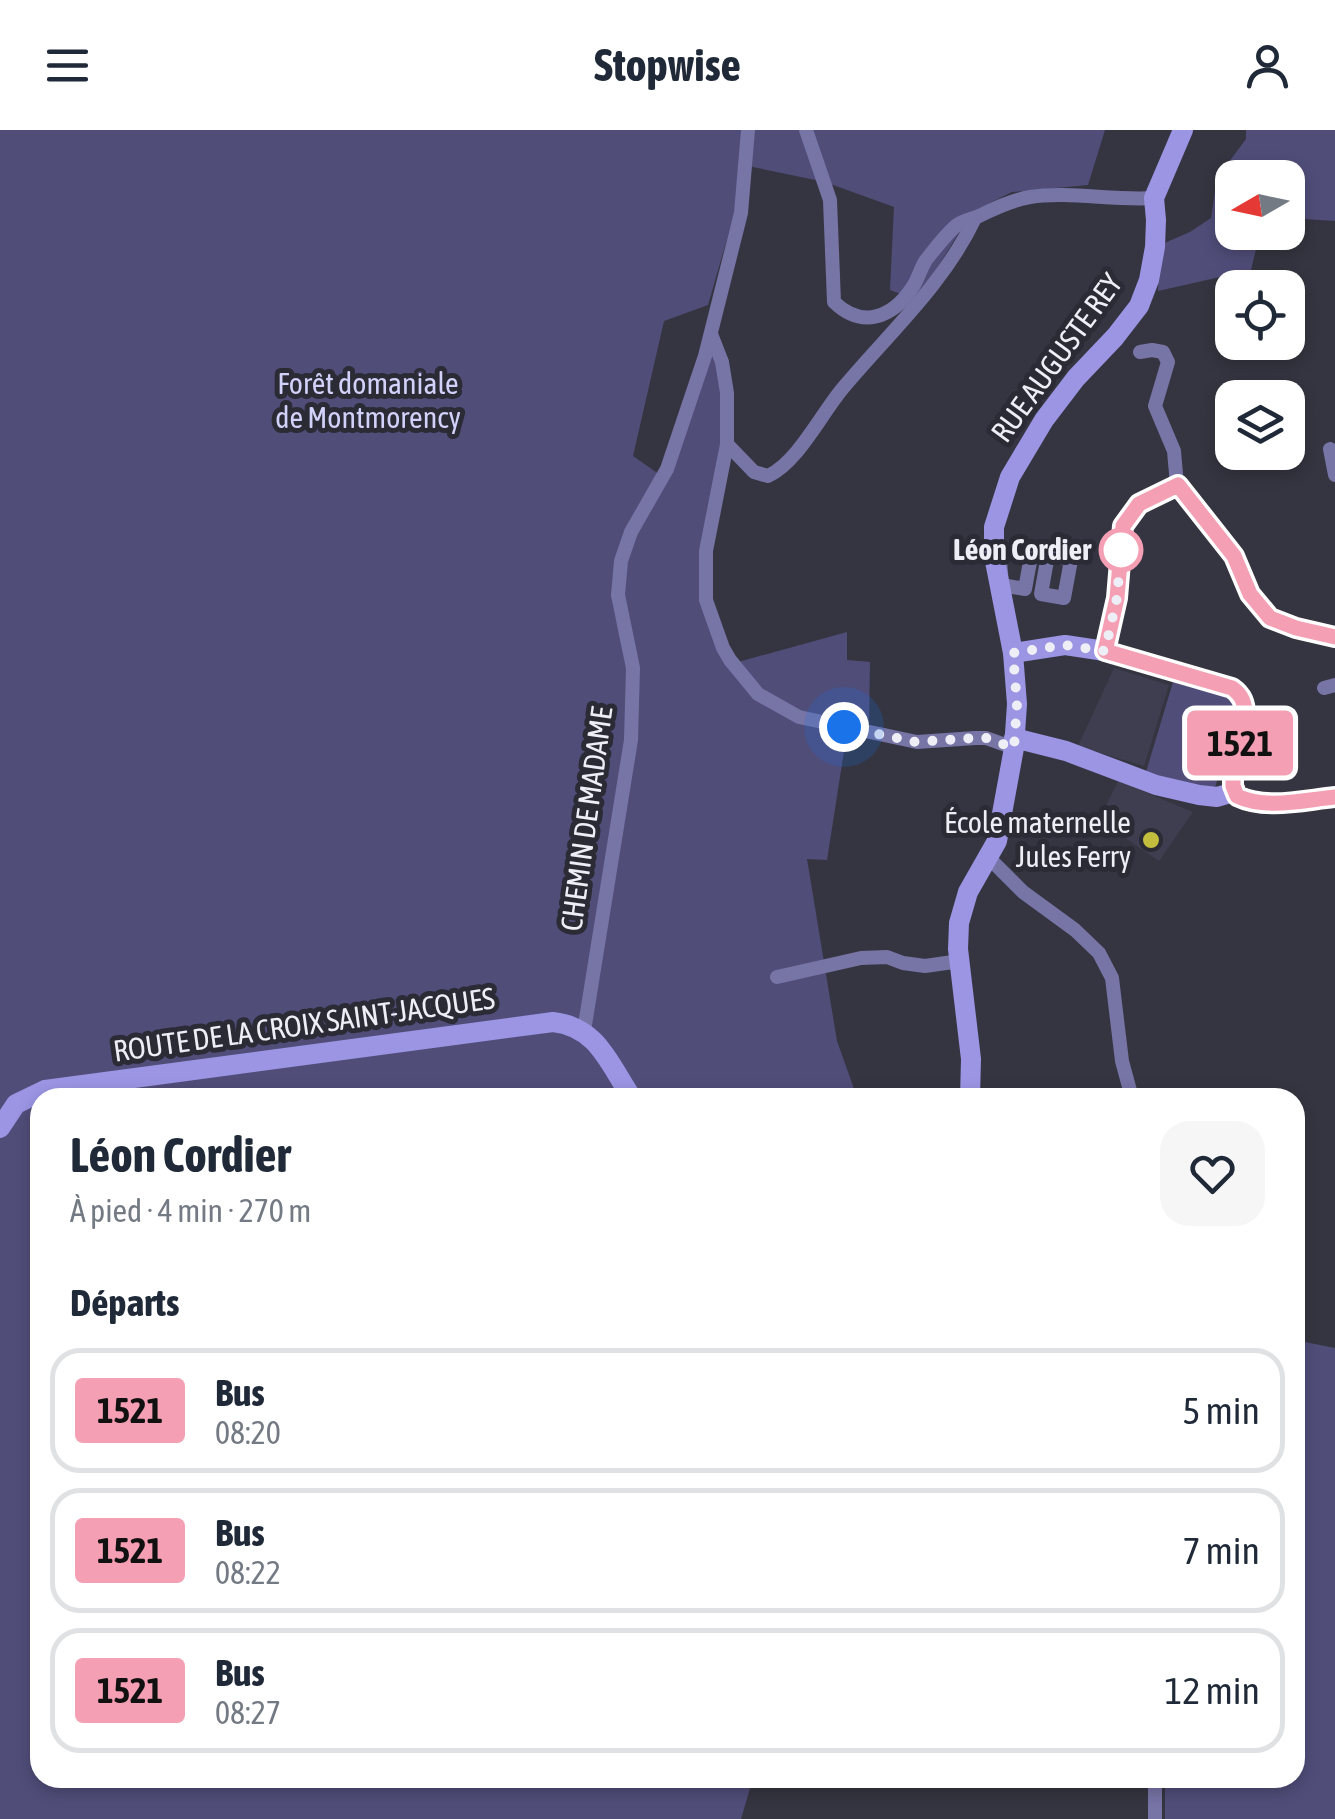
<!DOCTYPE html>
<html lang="fr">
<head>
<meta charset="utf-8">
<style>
  body { margin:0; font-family:"Asap Condensed",sans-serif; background:#f6f6f7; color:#1f2937; height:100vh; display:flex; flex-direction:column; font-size:38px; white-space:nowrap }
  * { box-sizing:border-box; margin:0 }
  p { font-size:32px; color:#747a83 }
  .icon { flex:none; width:55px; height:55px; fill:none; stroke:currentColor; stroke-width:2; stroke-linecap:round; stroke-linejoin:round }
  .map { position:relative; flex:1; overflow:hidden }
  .details { position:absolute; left:30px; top:958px; width:1275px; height:700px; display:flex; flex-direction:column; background:#fff; border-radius:30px; box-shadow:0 5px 15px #0003 }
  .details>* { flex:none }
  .badge { padding:0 20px; border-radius:8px; font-size:35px; line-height:65px }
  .needle { width:65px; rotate:261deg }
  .fabs { position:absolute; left:1215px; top:30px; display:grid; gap:20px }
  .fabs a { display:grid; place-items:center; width:90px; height:90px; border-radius:20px; background:#fff; box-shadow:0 5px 15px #0003; font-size:50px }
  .you { position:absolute; width:50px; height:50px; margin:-25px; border:8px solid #fff; border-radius:50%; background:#1a73e8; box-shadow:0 0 0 15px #1a73e833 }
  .map>.badge { position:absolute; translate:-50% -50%; box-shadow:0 0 0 5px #fff }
  h2 { padding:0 40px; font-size:38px; line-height:90px }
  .round { display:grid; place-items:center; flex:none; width:105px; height:105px; border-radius:30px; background:#f6f6f7 }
  .overview { display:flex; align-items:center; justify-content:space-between; height:170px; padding:0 40px }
  h1 { font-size:48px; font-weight:700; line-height:75px }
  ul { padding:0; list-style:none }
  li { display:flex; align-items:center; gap:30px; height:125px; margin:0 20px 15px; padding:0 20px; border:5px solid #e0e1e3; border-radius:30px }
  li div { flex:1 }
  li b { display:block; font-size:38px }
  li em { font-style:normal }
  li .badge { min-width:110px; font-weight:700; text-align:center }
  header { display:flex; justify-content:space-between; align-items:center; height:130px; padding:0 40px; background:#fff; font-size:45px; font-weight:700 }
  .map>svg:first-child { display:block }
  .built { fill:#3f3e50 }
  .green { fill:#504d79 }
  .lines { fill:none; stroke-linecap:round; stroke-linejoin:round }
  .street { stroke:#7774a6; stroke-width:14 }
  .secondary { stroke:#9b95e4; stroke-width:20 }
  .line-casing { stroke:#fff; stroke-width:22 }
  .line { stroke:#f49fb3; stroke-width:15 }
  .walk { stroke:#eeeef6; stroke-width:10; stroke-dasharray:0 18 }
  .stop-dot { fill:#fff; stroke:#f49fb3; stroke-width:5 }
  .poi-dot { fill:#c3bd3e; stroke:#2b2b36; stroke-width:4 }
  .labels { text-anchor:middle; stroke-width:10; stroke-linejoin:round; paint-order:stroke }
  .street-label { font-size:30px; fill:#eeeef6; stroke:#2b2b36 }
  .park-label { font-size:30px; fill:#d2d1f9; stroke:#2b2b36 }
  .stop-label { font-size:30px; font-weight:bold; fill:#eeeef6; stroke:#2b2b36; text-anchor:end }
  .poi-label { font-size:30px; fill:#eeeef6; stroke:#2b2b36; text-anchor:end }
</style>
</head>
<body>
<header><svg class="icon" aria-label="menu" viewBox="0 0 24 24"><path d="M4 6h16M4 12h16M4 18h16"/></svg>Stopwise<svg class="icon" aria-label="person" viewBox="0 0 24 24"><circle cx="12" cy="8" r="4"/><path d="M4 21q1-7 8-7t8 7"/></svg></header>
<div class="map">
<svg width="1335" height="1689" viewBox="0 0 1335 1689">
  <rect width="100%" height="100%" fill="#353541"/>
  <g class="built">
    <polygon points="1114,538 1169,555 1144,636 1078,616"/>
    <polygon points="1118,651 1193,682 1159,731 1099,690"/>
  </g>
  <g class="green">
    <polygon points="0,0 1105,0 1088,55 1012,62 972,82 917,170 890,160 894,77 825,52 748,36 708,175 664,191 633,326 663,347 711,204 727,263 706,470 723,518 762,571 847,602 827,730 807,729 837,911 857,967 40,968 40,1648 753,1648 741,1689 0,1689"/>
    <polygon points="1246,0 1335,0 1335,91 1288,88 1288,48 1232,48 1232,102 1260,103 1251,140 1158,161 1160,115 1190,102 1211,88 1217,48 1246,9"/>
    <polygon points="847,502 847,530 870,532 869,598 806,585 775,573 738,532"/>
    <polygon points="1173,552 1230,568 1236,576 1215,658 1207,659 1146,642"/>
    <polygon points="1295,1210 1335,1218 1335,1689 1165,1689 1165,1648 1295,1648"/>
  </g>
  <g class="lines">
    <g class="street">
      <path d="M806,0L830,70L834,172C862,199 892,188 912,158C918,150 920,139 926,130C934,120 946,104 957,95C963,91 972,89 979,86C995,78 1012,70 1030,67C1069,61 1114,71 1154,68"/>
      <polyline points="711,204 722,232 727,263 727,314 706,421 706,470 723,518 730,530 758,564 799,587 917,612 975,608 986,608 1014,618"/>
      <polyline points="1140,222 1152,220 1163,222 1168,232 1155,276 1174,321 1177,355 1234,426 1250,464 1270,488 1296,499 1335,506"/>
      <path d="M727,314L754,342L768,346C798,332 821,284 843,258C889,203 944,154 975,88"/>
      <polyline points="1330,319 1335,345"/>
      <polygon points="999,417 1032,421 1025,459 1002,455"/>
      <polygon points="1048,425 1071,430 1064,468 1041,464"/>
      <polyline points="1105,521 1117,469 1123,396 1139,374 1177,355"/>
      <polyline points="1324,558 1335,555"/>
      <polyline points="989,728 1023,762 1075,800 1099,823 1112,848 1122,931 1132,968"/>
      <polyline points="777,847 861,828 887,827 903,833 925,836 960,831"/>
      <polyline points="584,901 631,610 633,538 618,465 621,431 631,402 667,339 705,226 741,83 748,0"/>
      <polyline points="1155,1689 1155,1648"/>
    </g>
    <g class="secondary">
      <path d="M1013,523L1065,515L1105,521L1232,558C1260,579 1230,632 1234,662"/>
      <polyline points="1014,608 1066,621 1156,655 1199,665 1217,667 1234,662"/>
      <path d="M1234,662C1254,683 1308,670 1335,667"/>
      <polyline points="970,968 971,929 958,819 959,793 968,762 997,711 1014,618 1017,574 1013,523 994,426 994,397 1010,347 1044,290 1076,248 1115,207 1139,176 1149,150 1155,117 1156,90 1154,68 1183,0"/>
      <path d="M0,998L16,974L45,960L553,892C598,897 609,934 632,968"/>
    </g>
  </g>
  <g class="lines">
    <g class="line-casing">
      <path id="line" d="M1335,507L1296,498L1270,488L1250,464L1234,426L1178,355L1139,374L1123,396L1117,468L1105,521L1232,558C1242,565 1245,573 1245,585L1233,650V656L1237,666C1266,680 1304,670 1335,667"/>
    </g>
    <use href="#line" class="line"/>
    <polyline class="walk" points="844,597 916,612 974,608 986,608 1014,618 1017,574 1013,523 1064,515 1105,521 1117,468 1122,406 1121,420"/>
  </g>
  <circle class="stop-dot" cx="1121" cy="420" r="20"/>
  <circle class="poi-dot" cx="1151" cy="710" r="10"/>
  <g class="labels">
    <g class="street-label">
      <text transform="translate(1057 228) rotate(-54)" y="10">RUE AUGUSTE REY</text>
      <text transform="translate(587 689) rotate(-82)" y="10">CHEMIN DE MADAME</text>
      <text transform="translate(304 895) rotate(-8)" y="10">ROUTE DE LA CROIX SAINT-JACQUES</text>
    </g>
    <g class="park-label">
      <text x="368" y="264">Forêt domaniale<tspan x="368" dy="34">de Montmorency</tspan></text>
    </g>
    <g class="stop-label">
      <text x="1091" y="430">Léon Cordier</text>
    </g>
    <g class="poi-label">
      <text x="1131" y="703">École maternelle<tspan x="1131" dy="34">Jules Ferry</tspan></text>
    </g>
  </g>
</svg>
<div class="fabs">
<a><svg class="needle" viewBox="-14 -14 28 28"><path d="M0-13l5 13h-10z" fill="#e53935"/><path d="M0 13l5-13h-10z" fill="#747a83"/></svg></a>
<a><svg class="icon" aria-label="locate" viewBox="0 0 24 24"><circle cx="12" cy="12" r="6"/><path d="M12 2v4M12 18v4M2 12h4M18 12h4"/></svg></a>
<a><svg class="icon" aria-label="layers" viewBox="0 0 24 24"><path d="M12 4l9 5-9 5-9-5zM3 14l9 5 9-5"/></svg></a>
</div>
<div class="you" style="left:844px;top:597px"></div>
<b class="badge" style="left:1240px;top:613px;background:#f49fb3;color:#111">1521</b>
<section class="details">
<div class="overview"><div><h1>Léon Cordier</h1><p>À pied · 4 min · 270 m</p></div><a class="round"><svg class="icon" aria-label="heart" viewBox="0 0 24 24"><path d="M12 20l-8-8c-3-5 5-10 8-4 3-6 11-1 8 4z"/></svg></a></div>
<h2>Départs</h2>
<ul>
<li><span class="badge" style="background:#f49fb3;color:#111">1521</span><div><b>Bus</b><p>08:20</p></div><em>5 min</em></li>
<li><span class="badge" style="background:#f49fb3;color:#111">1521</span><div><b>Bus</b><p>08:22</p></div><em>7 min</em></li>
<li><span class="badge" style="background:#f49fb3;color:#111">1521</span><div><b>Bus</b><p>08:27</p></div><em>12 min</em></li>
</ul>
</section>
</div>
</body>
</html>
